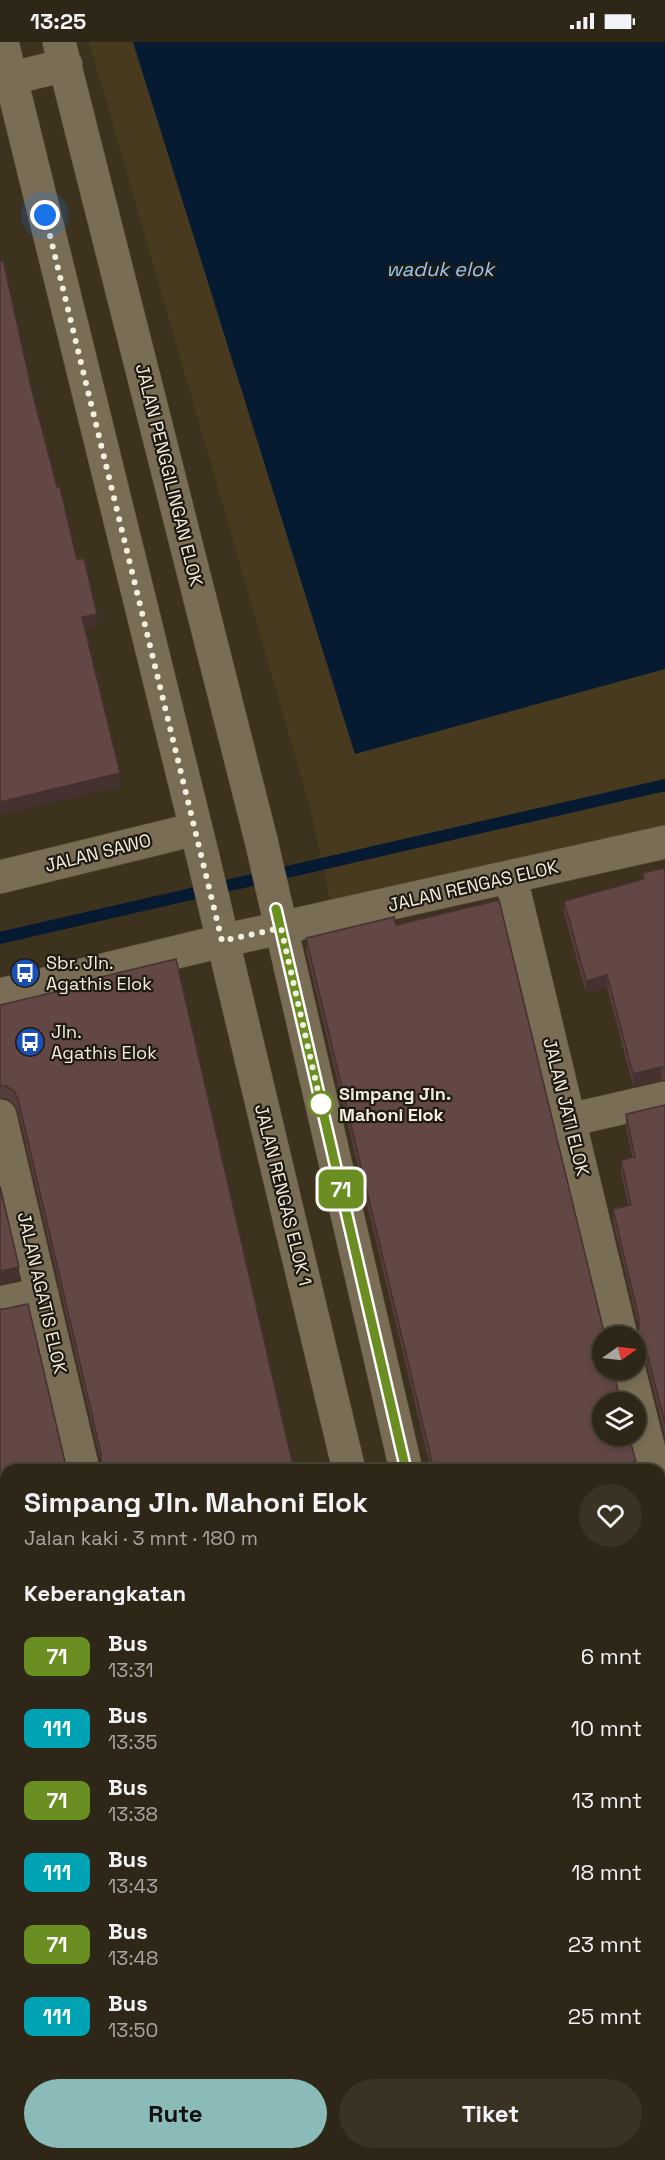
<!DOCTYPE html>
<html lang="id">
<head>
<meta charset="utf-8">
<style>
  body { margin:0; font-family:"Space Grotesk",sans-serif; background:#3a3223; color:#f1f3f6; height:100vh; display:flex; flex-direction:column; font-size:22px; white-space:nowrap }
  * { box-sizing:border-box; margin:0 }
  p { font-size:20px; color:#a7a5a1 }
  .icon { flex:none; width:33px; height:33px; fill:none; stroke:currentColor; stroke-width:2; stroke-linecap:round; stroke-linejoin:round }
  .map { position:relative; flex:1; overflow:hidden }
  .details { position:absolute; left:0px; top:1422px; width:666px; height:696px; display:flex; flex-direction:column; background:#2e2616; border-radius:18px 18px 0 0; box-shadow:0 3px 9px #0003,0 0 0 2px #494335 }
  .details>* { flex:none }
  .badge { padding:0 12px; border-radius:9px; font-size:21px; line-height:39px }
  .needle { width:39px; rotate:76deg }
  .tools { position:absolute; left:592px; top:1284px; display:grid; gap:12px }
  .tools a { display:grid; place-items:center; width:54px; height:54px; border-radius:50%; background:#2e2616; box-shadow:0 3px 9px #0003,0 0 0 2px #494335; font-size:30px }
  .you { position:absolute; width:30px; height:30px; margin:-15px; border:4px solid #fff; border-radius:50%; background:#1a73e8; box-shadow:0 0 0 9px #1a73e833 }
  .map>.badge { position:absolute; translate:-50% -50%; box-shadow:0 0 0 3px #fff }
  h2 { padding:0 24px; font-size:22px; line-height:54px }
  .round { display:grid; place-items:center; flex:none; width:63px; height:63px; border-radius:32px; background:#3a3223 }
  .summary { display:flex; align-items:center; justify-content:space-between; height:102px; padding:0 24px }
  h1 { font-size:28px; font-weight:700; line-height:45px }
  .primary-button { display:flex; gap:12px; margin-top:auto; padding:12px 24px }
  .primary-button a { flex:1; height:69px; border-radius:36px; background:#8bbbb9; color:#111; font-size:24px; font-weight:700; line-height:69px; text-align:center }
  .primary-button a+a { background:#3a3223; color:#f1f3f6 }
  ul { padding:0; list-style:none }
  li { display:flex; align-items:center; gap:18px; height:72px; padding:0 24px }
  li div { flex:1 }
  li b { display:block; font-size:22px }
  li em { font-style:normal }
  li .badge { min-width:66px; font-weight:700; text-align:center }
  .status { display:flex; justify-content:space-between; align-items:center; height:42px; padding:0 30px; background:#2e2616; direction:ltr }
  .status svg { height:16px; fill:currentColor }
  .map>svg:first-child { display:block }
  .built { fill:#483a1e }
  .water { fill:#061b31 }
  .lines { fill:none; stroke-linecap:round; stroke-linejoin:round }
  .stream { stroke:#061b31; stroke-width:12 }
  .street-casing { stroke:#564d3a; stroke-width:34 }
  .street { stroke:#796d56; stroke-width:33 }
  .wall { fill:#543d3b }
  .shaded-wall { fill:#453230 }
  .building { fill:#624745; stroke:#453230; stroke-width:1.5 }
  .line-casing { stroke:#fff; stroke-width:14 }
  .line { stroke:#6b8e23; stroke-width:9 }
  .walk { stroke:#f4eee1; stroke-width:6; stroke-dasharray:0 10.8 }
  .stop-dot { fill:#fff; stroke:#6b8e23; stroke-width:3 }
  .labels { text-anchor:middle; stroke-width:4.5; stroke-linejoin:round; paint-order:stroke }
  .street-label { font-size:18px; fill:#f4eee1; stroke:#201b11 }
  .poi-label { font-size:18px; fill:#f4eee1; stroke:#201b11; text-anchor:start }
  .stop-label { font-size:18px; font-weight:bold; fill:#f4eee1; stroke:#201b11; text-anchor:start }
  .water-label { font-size:20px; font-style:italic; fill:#95c7fd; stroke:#201b11 }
</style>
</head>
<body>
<div class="status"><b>13:25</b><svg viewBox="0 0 49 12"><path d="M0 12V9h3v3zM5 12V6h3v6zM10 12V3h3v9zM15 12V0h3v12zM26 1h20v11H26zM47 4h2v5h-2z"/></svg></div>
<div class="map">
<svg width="665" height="2118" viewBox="0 0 665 2118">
  <rect width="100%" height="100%" fill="#3d321d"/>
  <polygon class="built" points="89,0 665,0 665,802 334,877 310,765"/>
  <polygon class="water" points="133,0 665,0 665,627 355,712"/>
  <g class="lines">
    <polyline class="stream" points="0,896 665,743"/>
    <g class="street-casing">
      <g id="street">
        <polyline points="2,0 203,815 349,1428"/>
        <polyline points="59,0 261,798 406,1428"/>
        <polyline points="0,39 66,23"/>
        <polyline points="0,835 196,787"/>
        <polyline points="511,836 621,1294"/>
        <polyline points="0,953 222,899 665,800"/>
        <polyline points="0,1074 83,1428"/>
        <polyline points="569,1078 665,1056"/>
        <polyline points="0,1261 42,1252"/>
        <polyline points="629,1328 654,1428"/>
        <polyline points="660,1457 665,1478"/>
        <polyline points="660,1543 665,1542"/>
        <polyline points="0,1637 6,1635"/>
        <polyline points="0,1712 6,1710"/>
        <polyline points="0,1835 6,1860"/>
        <polyline points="660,1984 665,1983"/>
        <polyline points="66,2112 67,2118"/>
        <polyline points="516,2112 518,2118"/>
        <polyline points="568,2112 570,2118"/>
        <polyline points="102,2118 128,2112"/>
      </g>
    </g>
    <use href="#street" class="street"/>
  </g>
  <g class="wall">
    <polygon points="665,826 665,1038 661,1038 633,1044 607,945 586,951 564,871 564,859 642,837 642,831"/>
    <polygon points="396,883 603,1294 636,1420 636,1428 431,1428 306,909 306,896"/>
    <polygon points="84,939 294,1428 101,1421 18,1070 14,1062 6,1056 0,1056 0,963 84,943"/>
    <polygon points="665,1063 665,1395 647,1323 642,1315 636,1312 636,1294 639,1287 613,1179 613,1167 628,1163 621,1130 621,1118 632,1115 626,1084 626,1072"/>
    <polygon points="0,1267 6,1428 6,1617 0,1617"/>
    <polygon points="665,1548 665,1965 660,1965"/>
    <polygon points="6,1757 6,1817 0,1817 0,1758"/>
    <polygon points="597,2112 660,2112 665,2118 599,2118"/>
  </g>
  <g class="shaded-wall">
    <polygon points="97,572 97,585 82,588 82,575"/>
    <polygon points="120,731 120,744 0,773 0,760"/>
    <polygon points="607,933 607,945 586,951 586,939"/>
    <polygon points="661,1025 661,1038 633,1044 633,1032"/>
    <polygon points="19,1225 19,1238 0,1242 0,1229"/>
    <polygon points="662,1952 662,1965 660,1965 660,1953"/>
  </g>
  <g class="building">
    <polygon points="3,218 32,349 57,445 60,445 77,518 84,516 97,572 82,575 120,731 0,760 0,219"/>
    <polygon points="665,826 665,1025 661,1025 633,1032 607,933 586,939 564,859 644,837 642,831"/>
    <polygon points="499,858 603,1286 608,1294 603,1294 603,1328 613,1328 621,1360 603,1360 603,1394 629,1394 636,1420 634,1420 636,1428 434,1428 306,896 394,875 396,883"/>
    <polygon points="176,917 294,1428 97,1428 101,1422 101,1411 18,1057 14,1049 6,1044 0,1044 0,963 85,943 84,939"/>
    <polygon points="665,1063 665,1382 647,1311 642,1302 636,1300 636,1294 632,1294 639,1287 639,1277 613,1167 631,1163 621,1118 635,1115 626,1072"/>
    <polygon points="0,1144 19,1225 0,1229"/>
    <polygon points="28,1262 65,1420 69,1428 6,1428 6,1604 0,1605 0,1267 4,1267"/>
    <rect x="660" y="1548" width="5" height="405"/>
    <polygon points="6,1757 6,1805 0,1804 0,1758"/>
    <polygon points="0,1865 6,1866 6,2112 51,2112 53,2118 0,2118"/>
    <polygon points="660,1989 665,1989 665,2118 602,2118 600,2112 660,2112"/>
    <polygon points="84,2112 88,2118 80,2118"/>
    <polygon points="142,2112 476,2112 478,2118 131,2118"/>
  </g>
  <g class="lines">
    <g class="line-casing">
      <polyline id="line" points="276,867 406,1428"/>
    </g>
    <use href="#line" class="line"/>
    <polyline class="walk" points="45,173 222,899 281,886 322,1067 321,1062"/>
  </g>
  <defs>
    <g id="bus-disc" transform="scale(1.5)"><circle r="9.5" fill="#1a4fb4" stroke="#201b11"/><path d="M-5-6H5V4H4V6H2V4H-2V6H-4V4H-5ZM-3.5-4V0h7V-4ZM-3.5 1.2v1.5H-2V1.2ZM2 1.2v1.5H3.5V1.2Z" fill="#fff"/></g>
  </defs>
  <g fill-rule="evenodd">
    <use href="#bus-disc" x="25" y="931"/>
    <use href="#bus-disc" x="30" y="1000"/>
  </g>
  <circle class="stop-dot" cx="321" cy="1062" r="12"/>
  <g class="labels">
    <g class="street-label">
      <text transform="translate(169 433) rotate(76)" y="6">JALAN PENGGILINGAN ELOK</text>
      <text transform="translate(98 811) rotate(-14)" y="6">JALAN SAWO</text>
      <text transform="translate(473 844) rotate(-13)" y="6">JALAN RENGAS ELOK</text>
      <text transform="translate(566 1065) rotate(76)" y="6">JALAN JATI ELOK</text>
      <text transform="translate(283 1153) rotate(76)" y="6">JALAN RENGAS ELOK 1</text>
      <text transform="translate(42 1251) rotate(77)" y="6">JALAN AGATIS ELOK</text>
    </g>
    <g class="poi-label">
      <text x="46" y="927">Sbr. Jln.<tspan x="46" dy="21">Agathis Elok</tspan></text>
      <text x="51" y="996">Jln.<tspan x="51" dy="21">Agathis Elok</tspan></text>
    </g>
    <g class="stop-label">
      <text x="339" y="1058">Simpang Jln.<tspan x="339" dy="21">Mahoni Elok</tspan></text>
    </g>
    <g class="water-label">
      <text x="440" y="234">waduk elok</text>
    </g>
  </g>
</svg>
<div class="tools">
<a><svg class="needle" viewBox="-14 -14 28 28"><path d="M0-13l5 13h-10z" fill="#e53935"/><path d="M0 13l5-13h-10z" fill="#a7a5a1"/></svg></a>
<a><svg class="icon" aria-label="layers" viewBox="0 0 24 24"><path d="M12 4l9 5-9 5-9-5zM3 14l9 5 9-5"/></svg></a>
</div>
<div class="you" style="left:45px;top:173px"></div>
<b class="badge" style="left:341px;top:1147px;background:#6b8e23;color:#fff">71</b>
<section class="details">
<div class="summary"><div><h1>Simpang Jln. Mahoni Elok</h1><p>Jalan kaki · 3 mnt · 180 m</p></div><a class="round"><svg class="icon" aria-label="heart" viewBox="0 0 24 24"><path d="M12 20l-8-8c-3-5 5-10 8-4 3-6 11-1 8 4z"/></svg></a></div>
<h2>Keberangkatan</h2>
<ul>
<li><span class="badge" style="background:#6b8e23;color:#fff">71</span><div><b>Bus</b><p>13:31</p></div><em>6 mnt</em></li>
<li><span class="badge" style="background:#00a3b4;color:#fff">111</span><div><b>Bus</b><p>13:35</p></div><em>10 mnt</em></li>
<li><span class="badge" style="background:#6b8e23;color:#fff">71</span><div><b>Bus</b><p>13:38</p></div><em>13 mnt</em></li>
<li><span class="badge" style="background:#00a3b4;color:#fff">111</span><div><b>Bus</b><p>13:43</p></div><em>18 mnt</em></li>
<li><span class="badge" style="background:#6b8e23;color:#fff">71</span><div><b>Bus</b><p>13:48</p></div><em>23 mnt</em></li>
<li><span class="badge" style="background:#00a3b4;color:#fff">111</span><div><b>Bus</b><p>13:50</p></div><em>25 mnt</em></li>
</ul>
<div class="primary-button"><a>Rute</a><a>Tiket</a></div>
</section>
</div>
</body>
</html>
